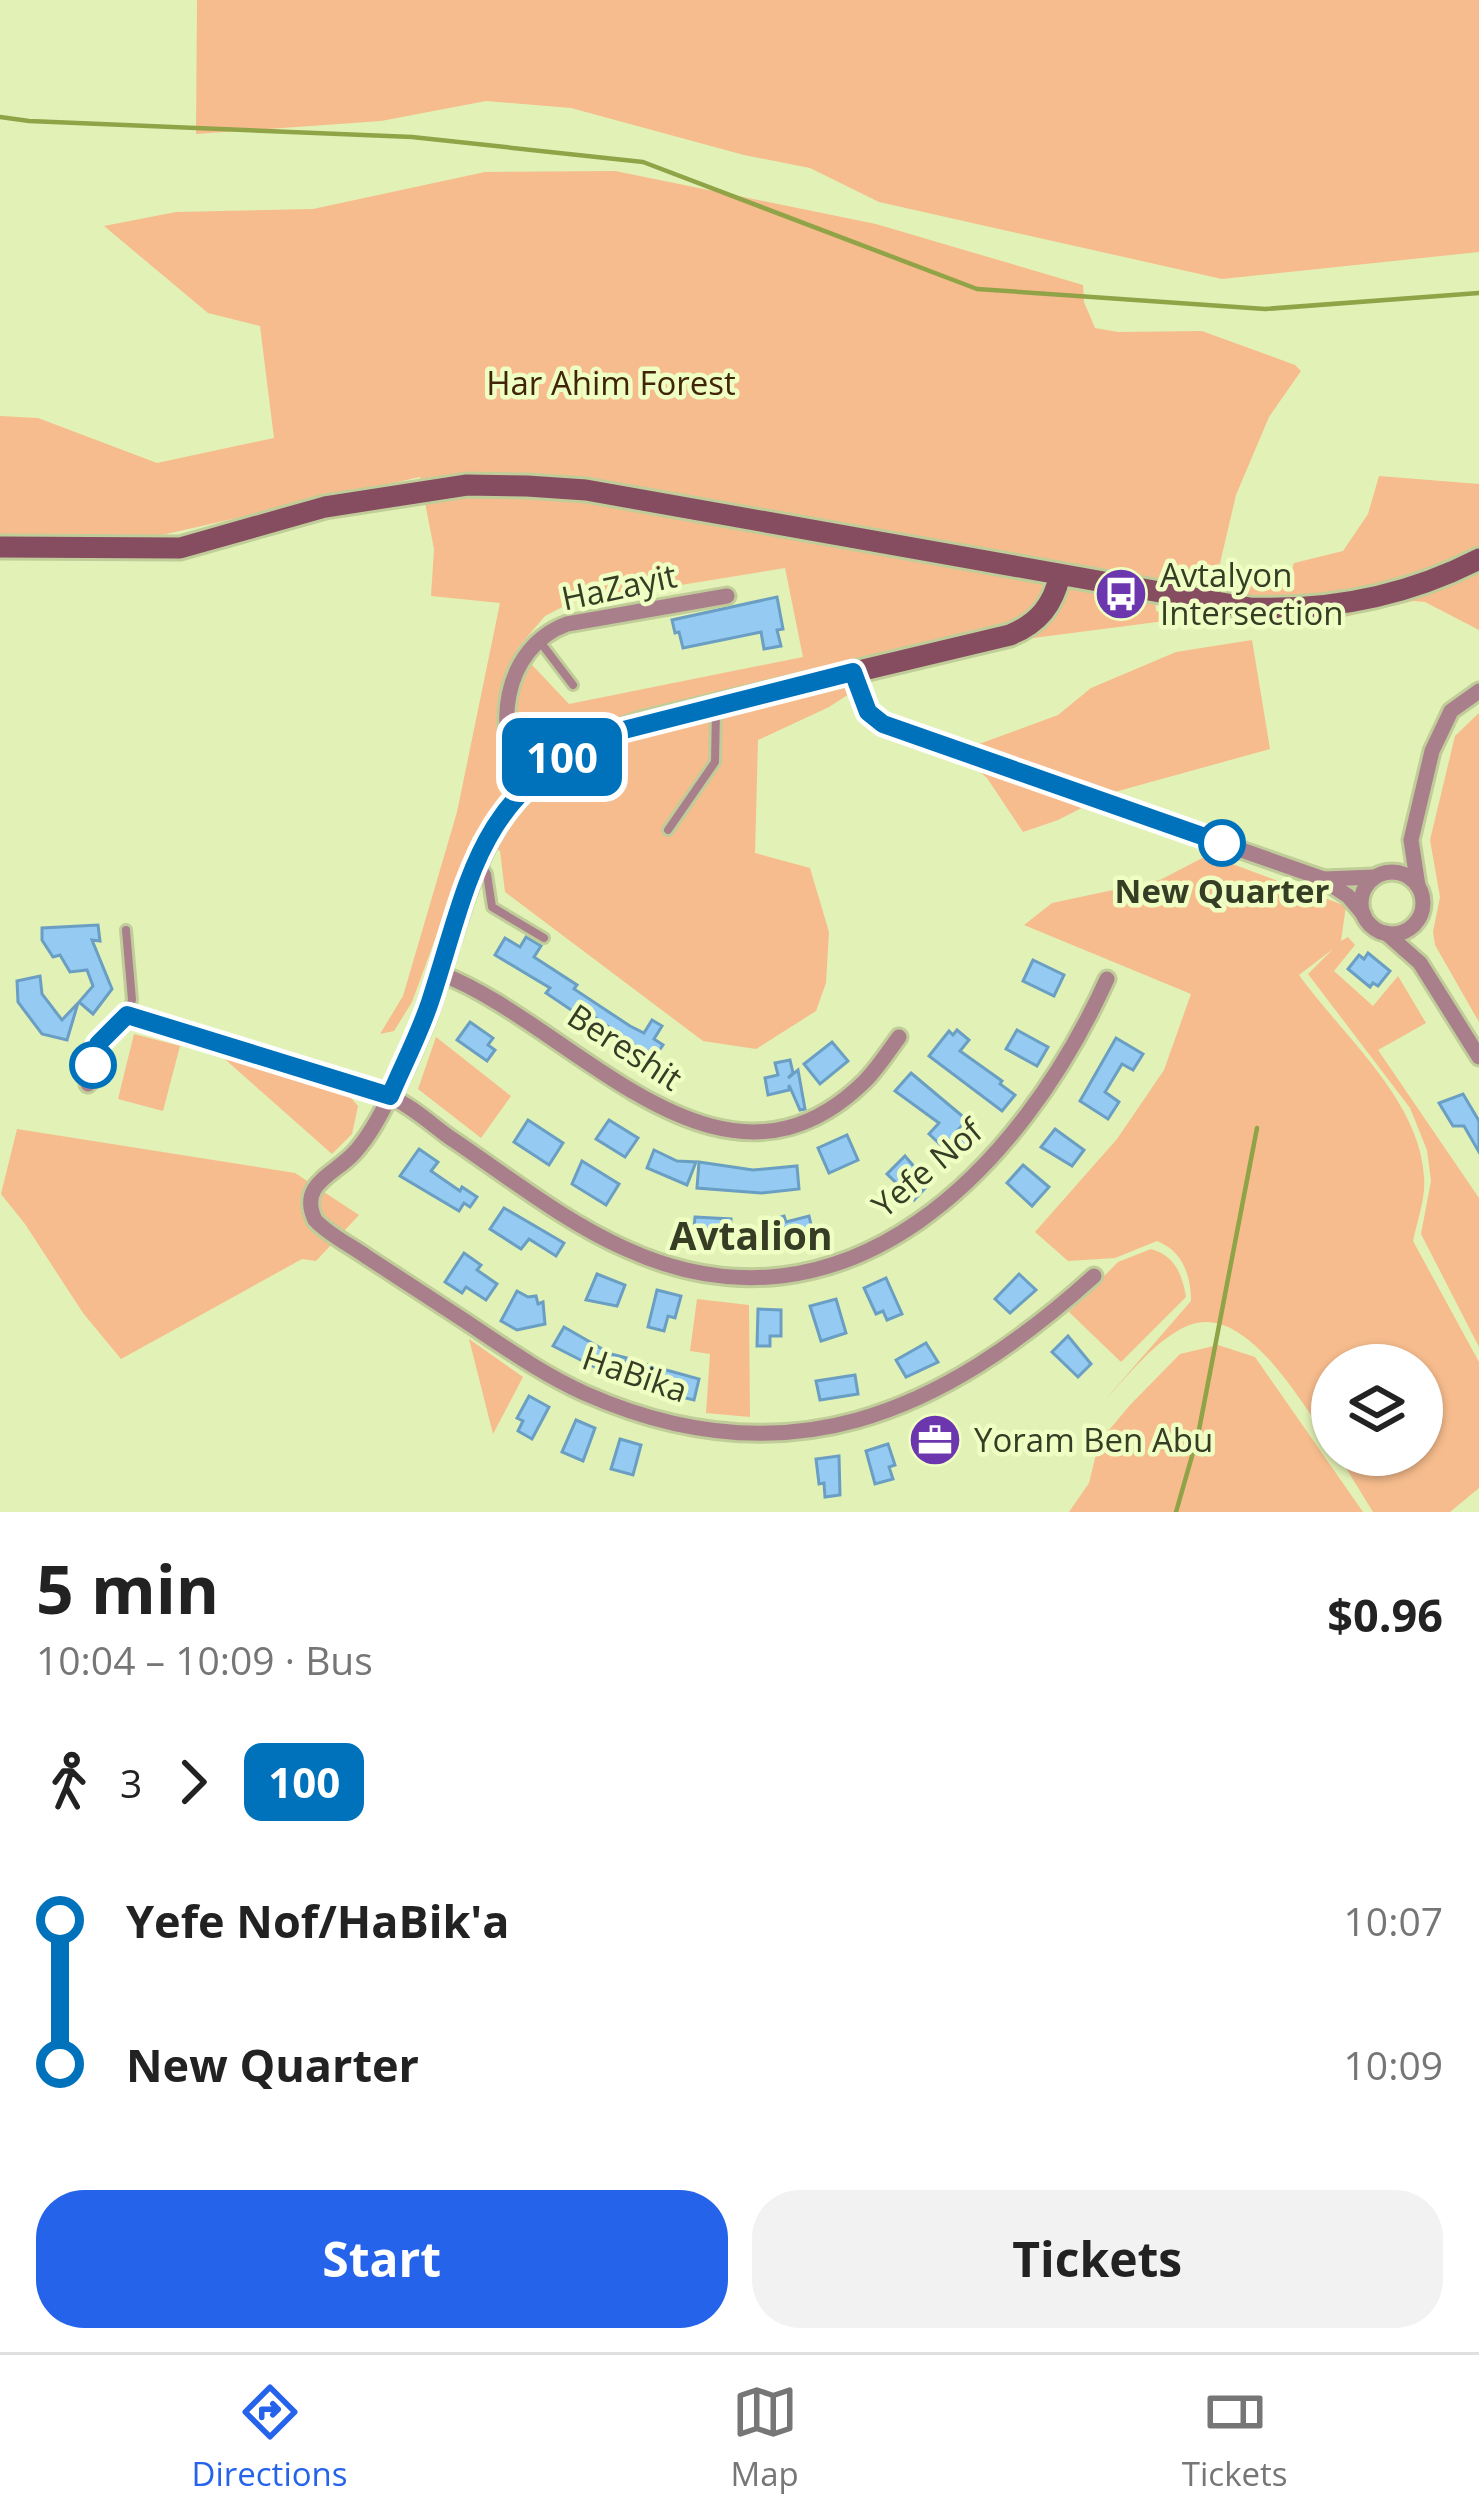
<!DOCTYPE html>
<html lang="en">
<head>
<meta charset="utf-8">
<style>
  body { margin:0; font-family:"Open Sans",sans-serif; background:#f2f2f2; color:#222; height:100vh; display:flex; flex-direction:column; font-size:45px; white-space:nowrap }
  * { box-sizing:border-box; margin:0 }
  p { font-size:39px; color:#767676 }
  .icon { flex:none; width:66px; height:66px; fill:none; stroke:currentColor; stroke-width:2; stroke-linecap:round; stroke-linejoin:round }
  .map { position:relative; height:1512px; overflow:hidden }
  .side { display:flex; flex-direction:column; background:#fff; flex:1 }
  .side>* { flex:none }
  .badge { padding:0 24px; border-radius:18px; font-size:42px; line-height:78px }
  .controls { position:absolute; left:1311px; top:1344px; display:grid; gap:24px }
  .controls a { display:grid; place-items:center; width:132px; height:132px; border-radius:50%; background:#fff; box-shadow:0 3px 9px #0004; font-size:60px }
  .map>.badge { position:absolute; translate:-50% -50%; box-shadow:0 0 0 6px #fff }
  .legs { display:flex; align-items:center; gap:18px; height:132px; padding:0 36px; font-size:39px }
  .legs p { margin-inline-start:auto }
  .head { display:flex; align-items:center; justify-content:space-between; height:204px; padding:0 36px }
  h1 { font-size:66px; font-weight:700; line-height:90px }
  .button { display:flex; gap:24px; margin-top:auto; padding:24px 36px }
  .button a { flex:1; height:138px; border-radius:48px; background:#2563eb; color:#fff; font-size:48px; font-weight:700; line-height:138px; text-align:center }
  .button a+a { background:#f2f2f2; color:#222 }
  ul { padding:0 36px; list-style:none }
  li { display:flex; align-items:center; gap:42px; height:144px; font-size:45px }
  li i { display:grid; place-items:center; width:18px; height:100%; margin:0 15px; background:currentColor }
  li i::after { content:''; width:30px; height:30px; margin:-15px; border:9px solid; border-radius:50%; background:#fff }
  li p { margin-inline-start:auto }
  li:first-child i { background:linear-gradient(#0000 50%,currentColor 0) }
  li:last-child i { background:linear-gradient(currentColor 50%,#0000 0) }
  .menu { display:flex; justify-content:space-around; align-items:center; height:168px; border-top:3px solid #e0e0e0; background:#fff; font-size:33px; color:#767676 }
  .menu a { display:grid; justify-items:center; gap:6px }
  .menu .on { color:#2563eb }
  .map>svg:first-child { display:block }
  .green { fill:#f6bc8d; fill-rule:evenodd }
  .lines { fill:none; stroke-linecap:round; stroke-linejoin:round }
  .stream { stroke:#90a347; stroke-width:4.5 }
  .building { fill:#95cbf2; stroke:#6a9fc3; stroke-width:3 }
  .lane-casing { stroke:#c0cd99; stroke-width:14 }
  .street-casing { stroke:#c0cd99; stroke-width:21 }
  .secondary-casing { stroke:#c0cd99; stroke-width:27 }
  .lane { stroke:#a97f8b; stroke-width:8 }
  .street { stroke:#a97f8b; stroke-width:15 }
  .secondary { stroke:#864c5f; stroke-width:21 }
  .line-1-casing { stroke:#fff; stroke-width:27 }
  .line-1 { stroke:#0072bc; stroke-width:18 }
  .stop-1-dot { fill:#fff; stroke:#0072bc; stroke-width:6 }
  .labels { text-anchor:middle; stroke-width:9; stroke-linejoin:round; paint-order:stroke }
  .park-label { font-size:33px; fill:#422408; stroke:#effec3 }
  .poi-label { font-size:33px; fill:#373c25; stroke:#effec3; text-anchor:start }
  .street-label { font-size:33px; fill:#373c25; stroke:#effec3 }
  .stop-label { font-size:33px; font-weight:bold; fill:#373c25; stroke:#effec3 }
  .quarter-label { font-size:39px; font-weight:bold; fill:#373c25; stroke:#effec3 }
</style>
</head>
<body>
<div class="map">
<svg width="1479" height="1512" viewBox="0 0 1479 1512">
  <rect width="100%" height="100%" fill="#e2f1b6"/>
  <g class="green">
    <polygon points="197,0 1479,0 1479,252 1222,279 879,202 810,168 744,155 571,108 486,101 381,121 196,134"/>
    <path d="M615,171L876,224L1083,285L1084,302L1095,328L1118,332L1202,331L1295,365L1301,371L1269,417L1236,495L1217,576L1287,584L1294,563L1343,551L1368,514L1379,476L1479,484V630L1425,602L1413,601L1314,624L1194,614L1155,601L1156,611L1180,619L972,646L878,675L829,707L758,740L755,853L810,868L829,932L826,983L816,1011L756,1049L703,1041L505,892L500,851L473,836L412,1002L394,1031L380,1034L403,996L457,812L500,603L431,596L434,549L420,477L153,537L0,536V416L38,418L157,463L274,438L260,326L208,313L104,226L176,212L313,209L485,172ZM785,568L803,657L569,704L517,649L545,616L570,603Z"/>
    <polygon points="1252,640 1270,749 1111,793 1058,820 1023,832 987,778 957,752 1058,715 1091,688 1176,652"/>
    <polygon points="1479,713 1479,1022 1435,945 1433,932 1440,897 1430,840 1455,736"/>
    <path d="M1208,855L1346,906L1341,941L1348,937L1355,945L1334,971L1373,1006L1398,976L1426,1023L1378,1050L1479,1198V1347L1421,1234L1431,1181L1427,1150L1410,1108L1308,974L1333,949L1299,975C1342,1035 1420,1100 1424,1177C1426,1198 1417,1221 1413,1241L1479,1362V1488L1450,1512H1373L1338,1455H1422V1365H1332V1446C1303,1406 1246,1300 1187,1326C1155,1340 1129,1375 1105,1400L1191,1301C1191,1276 1183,1251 1157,1241L1115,1258L1068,1261L1035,1232L1117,1139L1164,1070L1191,994L1024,925L1052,903L1160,880Z"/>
    <polygon points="134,1034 180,1046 163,1111 118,1099"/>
    <polygon points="436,1037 511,1096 481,1138 418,1089"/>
    <polygon points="219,1054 346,1092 358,1106 352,1134 332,1154"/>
    <polygon points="17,1129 295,1173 359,1215 316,1261 302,1259 121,1359 83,1313 25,1224 1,1194"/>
    <path d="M1151,1249C1175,1256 1182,1274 1186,1297L1121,1362L1069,1312L1118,1262Z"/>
    <polygon points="697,1299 749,1305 750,1417 706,1413 710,1354 690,1351"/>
    <polygon points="469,1339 523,1377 493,1434"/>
    <polygon points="1218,1345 1255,1357 1363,1512 1069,1512 1089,1483 1099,1442 1130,1405 1180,1354"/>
  </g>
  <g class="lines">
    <g class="stream">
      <polyline points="0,117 29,121 412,137 643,162 977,289 1265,309 1479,293"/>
      <polyline points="1176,1512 1198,1435 1257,1128"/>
    </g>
  </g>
  <g class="building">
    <polygon points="777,597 783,629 777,630 781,646 764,649 761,632 683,648 679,632 675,633 672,620"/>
    <polygon points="98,925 100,941 92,940 112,989 93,1014 79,1002 93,986 87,970 70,972 60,955 53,957 42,940 42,928"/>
    <polygon points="526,937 541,946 534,957 577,985 574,989 630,1026 644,1033 652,1020 662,1026 654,1039 663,1045 654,1058 646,1053 642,1058 632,1051 636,1046 596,1018 592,1024 546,993 550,988 495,955 505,938 520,947"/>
    <polygon points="1368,953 1390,971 1378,986 1373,983 1370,987 1348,969 1359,955 1364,959"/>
    <polygon points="1033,960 1064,975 1054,996 1023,981"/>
    <polygon points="40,976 42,994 62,1020 78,1003 67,1040 42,1034 18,1002 17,981"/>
    <polygon points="470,1022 493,1038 488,1045 495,1050 487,1061 457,1040"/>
    <polygon points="957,1030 969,1040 960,1051 1002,1081 1000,1084 1015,1095 1002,1111 929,1056 949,1031 953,1035"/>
    <polygon points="1017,1030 1048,1047 1037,1066 1006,1049"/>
    <polygon points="1116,1038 1143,1054 1133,1070 1122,1064 1107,1089 1105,1092 1119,1102 1108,1119 1080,1101"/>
    <polygon points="832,1042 848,1061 820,1084 804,1064"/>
    <polygon points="790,1060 793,1073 788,1078 798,1070 805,1109 800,1110 789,1085 789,1090 768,1095 765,1078 778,1075 775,1063"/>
    <polygon points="911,1073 967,1120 958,1130 972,1143 957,1160 929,1134 939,1123 895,1091"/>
    <polygon points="1463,1094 1479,1121 1479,1152 1464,1126 1453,1126 1439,1103"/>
    <polygon points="528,1120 563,1143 549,1165 514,1142"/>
    <polygon points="609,1120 638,1138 625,1157 596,1139"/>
    <polygon points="1055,1129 1084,1150 1072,1166 1041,1147"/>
    <polygon points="847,1135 858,1160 829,1173 818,1148"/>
    <polygon points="419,1149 438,1162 431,1171 460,1191 462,1187 477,1197 470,1207 464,1203 459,1211 400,1176"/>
    <polygon points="654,1150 677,1161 696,1162 687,1185 647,1168"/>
    <polygon points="905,1156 929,1184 914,1200 887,1174"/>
    <polygon points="582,1161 619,1184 606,1205 572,1184"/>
    <polygon points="699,1162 753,1170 797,1166 799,1189 761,1193 697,1188"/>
    <polygon points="1023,1165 1049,1187 1032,1206 1007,1183"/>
    <polygon points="504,1208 564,1243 556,1256 529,1239 521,1249 490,1229"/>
    <polygon points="784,1216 786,1222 809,1216 814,1237 779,1246 771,1220"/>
    <polygon points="695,1217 731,1219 730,1241 693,1238"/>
    <polygon points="464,1253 481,1265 477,1270 497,1284 486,1300 466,1287 462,1293 445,1282"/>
    <polygon points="597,1274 625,1285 617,1306 586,1300"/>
    <polygon points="1019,1274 1036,1290 1010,1313 995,1299"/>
    <polygon points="886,1278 902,1314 887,1320 883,1311 876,1314 864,1288"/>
    <polygon points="657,1290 681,1296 675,1318 668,1316 664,1331 648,1327"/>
    <polygon points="517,1291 528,1297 536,1296 538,1304 543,1302 545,1324 517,1330 501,1321"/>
    <polygon points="836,1299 846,1333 821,1341 810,1306"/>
    <polygon points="758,1309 781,1310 781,1336 770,1336 770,1346 757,1346"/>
    <polygon points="564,1327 611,1354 627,1358 618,1379 553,1346"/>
    <polygon points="1068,1336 1091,1364 1078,1377 1052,1352"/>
    <polygon points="926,1343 938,1362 906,1377 896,1360"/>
    <polygon points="641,1363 699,1379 694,1400 634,1386"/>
    <polygon points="855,1375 858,1394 820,1400 816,1381"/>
    <polygon points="529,1396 549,1407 532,1439 518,1431 523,1421 517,1418"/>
    <polygon points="576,1420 595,1428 583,1461 562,1452"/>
    <polygon points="620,1439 641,1445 633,1475 611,1469"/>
    <polygon points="888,1444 895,1465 889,1467 893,1479 875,1484 866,1451"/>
    <polygon points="839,1456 840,1495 825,1497 824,1483 819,1484 816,1459"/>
  </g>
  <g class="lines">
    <g class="lane-casing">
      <g id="lane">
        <polyline points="541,643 573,685"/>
        <polyline points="668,830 715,762 716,709"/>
        <polyline points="481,864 487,874 492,907 544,938"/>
        <polyline points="126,930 132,1000 128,1011"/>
      </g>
    </g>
    <g class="street-casing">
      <g id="street">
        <polyline points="853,672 868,712 880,723 1321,878 1348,896 1364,915"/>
        <path d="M527,785C491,734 502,648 567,624L727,596"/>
        <circle cx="1392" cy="903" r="31"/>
        <polyline points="1324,879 1375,877"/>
        <polyline points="1418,886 1411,840 1432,751 1451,711 1479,691"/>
        <polyline points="1386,933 1420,963 1479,1057"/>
        <path d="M439,973C573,1023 719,1225 865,1081C877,1069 888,1052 899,1037"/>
        <path d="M88,1084L98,1044L127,1014C188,1033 249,1052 310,1071C336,1079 364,1085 389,1096C410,1105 430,1123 449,1137C506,1175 563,1221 626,1249C848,1350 1022,1166 1107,979"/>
        <path d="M390,1096C380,1116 369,1137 354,1153C334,1175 298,1184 315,1220C329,1235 350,1245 367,1257C398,1277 428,1297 459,1317C500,1344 540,1373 584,1393C786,1483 941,1414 1094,1276"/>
      </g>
    </g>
    <g class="secondary-casing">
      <g id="secondary">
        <path d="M0,547L180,548L325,507L467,485L527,486L586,490L1250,608C1331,611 1407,596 1479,559"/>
        <path d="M390,1096C403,1065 420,1035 430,1002C475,862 485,774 641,723L1010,635C1039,623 1053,605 1060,575"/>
      </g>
    </g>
    <use href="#lane" class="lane"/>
    <use href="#street" class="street"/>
    <use href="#secondary" class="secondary"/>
  </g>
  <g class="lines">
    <g class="line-1-casing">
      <path id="line-1" d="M93,1065L98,1044L127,1015L390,1096C403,1065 419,1035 430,1002C470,880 476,796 604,735L853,672L868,712L883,724L1222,843"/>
    </g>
    <use href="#line-1" class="line-1"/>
  </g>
  <defs>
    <g id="bus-disc" transform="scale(2.7)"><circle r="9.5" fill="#6c37ae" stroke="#effec3"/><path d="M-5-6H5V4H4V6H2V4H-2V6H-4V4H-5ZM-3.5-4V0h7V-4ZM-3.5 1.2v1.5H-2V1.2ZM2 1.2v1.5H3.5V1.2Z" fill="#fff"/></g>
    <g id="office-disc" transform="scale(2.7)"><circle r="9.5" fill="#6c37ae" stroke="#effec3"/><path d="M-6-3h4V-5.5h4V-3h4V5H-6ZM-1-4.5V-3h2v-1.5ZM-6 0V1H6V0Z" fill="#fff"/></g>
  </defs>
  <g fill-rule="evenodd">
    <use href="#bus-disc" x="1121" y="594"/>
    <use href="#office-disc" x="935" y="1440"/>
  </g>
  <g class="stop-1-dot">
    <circle cx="1222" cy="843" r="21"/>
    <circle cx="93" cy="1065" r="21"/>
  </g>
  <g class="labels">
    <g class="park-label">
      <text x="611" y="395">Har Ahim Forest</text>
    </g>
    <g class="poi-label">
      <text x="1160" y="587">Avtalyon<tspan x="1160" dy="38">Intersection</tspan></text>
      <text x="974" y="1452">Yoram Ben Abu</text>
    </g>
    <g class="street-label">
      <text transform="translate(619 587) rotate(-12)" y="12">HaZayit</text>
      <text transform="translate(625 1047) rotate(33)" y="12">Bereshit</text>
      <text transform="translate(927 1168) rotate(-40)" y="12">Yefe Nof</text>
      <text transform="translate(635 1374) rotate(19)" y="12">HaBika</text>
    </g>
    <g class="stop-label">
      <text x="1222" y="903">New Quarter</text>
    </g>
    <g class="quarter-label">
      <text x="751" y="1250">Avtalion</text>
    </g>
  </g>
</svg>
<div class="controls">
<a><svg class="icon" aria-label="layers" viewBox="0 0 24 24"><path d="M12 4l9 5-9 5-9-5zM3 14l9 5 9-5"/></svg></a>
</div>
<b class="badge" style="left:562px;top:757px;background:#0072bc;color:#fff">100</b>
</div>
<section class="side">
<div class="head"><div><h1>5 min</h1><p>10:04 – 10:09 · Bus</p></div><b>$0.96</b></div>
<div class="legs"><svg class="icon" aria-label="walk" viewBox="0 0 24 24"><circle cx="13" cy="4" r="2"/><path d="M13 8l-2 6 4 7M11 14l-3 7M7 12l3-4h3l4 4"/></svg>3<svg class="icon" aria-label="forward" viewBox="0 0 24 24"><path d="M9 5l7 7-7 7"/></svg><b class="badge" style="background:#0072bc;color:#fff">100</b></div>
<ul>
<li><i style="color:#0072bc"></i><b>Yefe Nof/HaBik'a</b><p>10:07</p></li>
<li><i style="color:#0072bc"></i><b>New Quarter</b><p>10:09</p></li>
</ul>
<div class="button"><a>Start</a><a>Tickets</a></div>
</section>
<nav class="menu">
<a class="on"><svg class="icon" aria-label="directions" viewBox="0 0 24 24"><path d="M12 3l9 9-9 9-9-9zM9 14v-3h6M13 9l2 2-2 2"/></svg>Directions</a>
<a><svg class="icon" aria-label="map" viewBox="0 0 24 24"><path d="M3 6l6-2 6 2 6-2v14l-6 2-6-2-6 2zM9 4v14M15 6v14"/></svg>Map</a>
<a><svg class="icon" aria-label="tickets" viewBox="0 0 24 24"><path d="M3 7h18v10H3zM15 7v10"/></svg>Tickets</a>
</nav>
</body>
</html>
